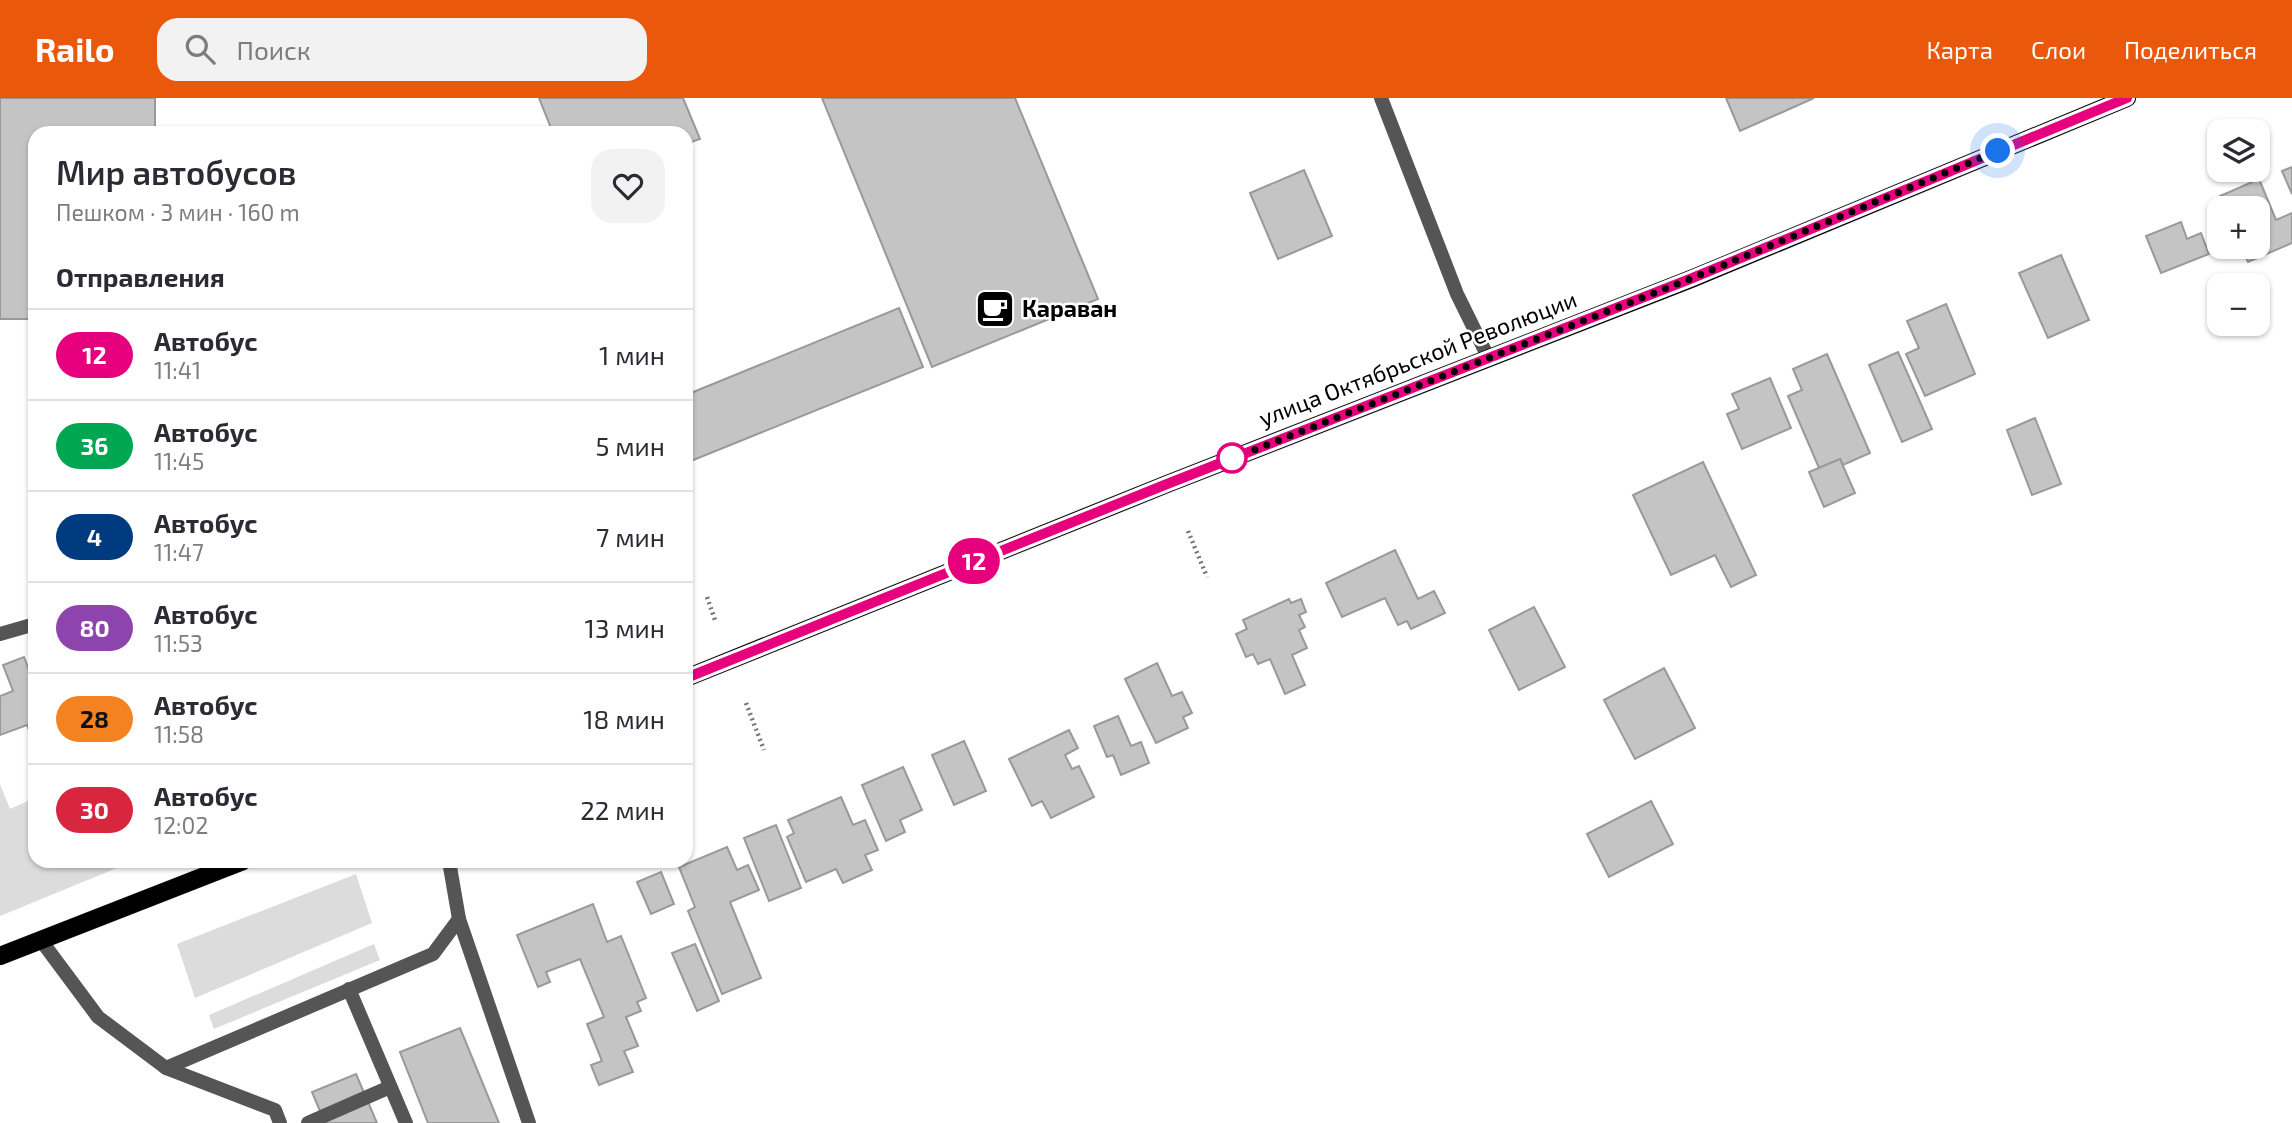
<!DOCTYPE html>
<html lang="ru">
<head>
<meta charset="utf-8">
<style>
  body { margin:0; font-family:"Exo 2",sans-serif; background:#f2f2f3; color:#2b2b33; height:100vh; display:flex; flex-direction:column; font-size:26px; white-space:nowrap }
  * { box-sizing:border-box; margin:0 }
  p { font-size:23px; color:#7c7c81 }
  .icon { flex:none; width:38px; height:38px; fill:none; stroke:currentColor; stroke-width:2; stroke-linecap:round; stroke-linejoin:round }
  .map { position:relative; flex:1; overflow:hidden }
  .drawer { position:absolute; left:28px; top:28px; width:665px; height:742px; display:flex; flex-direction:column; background:#fff; border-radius:21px; box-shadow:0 2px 5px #0004 }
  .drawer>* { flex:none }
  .badge { padding:0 14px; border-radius:23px; font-size:24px; line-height:46px }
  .tools { position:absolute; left:2207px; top:21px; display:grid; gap:14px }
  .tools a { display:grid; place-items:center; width:63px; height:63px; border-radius:14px; background:#fff; box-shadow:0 2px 5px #0004; font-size:35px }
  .you { position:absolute; width:35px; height:35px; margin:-18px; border:5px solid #fff; border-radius:50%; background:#1a73e8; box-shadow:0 0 0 10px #1a73e833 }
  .map>.badge { position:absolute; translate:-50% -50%; box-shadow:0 0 0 4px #fff }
  h2 { padding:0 28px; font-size:26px; line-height:63px }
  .round { display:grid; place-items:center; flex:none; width:74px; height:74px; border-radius:21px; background:#f2f2f3 }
  .summary { display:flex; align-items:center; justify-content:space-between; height:119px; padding:0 28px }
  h1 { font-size:33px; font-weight:600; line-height:52px }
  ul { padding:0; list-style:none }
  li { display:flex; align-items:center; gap:21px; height:91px; padding:0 28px; border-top:2px solid #e1e1e2 }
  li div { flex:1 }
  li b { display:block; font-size:26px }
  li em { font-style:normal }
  li .badge { min-width:77px; font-weight:700; text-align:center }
  header { display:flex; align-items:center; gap:42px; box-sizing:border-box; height:98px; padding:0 35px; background:#ea580c; color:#fff }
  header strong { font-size:33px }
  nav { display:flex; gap:38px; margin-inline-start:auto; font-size:24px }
  .search { width:490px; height:63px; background:#f2f2f3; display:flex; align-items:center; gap:18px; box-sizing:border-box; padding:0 24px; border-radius:21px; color:#7c7c81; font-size:26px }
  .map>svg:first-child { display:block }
  .grass { fill:#dcdcdc }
  .building { fill:#c4c4c4; stroke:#999; stroke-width:2 }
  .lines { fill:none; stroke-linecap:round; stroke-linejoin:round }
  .primary-casing { stroke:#dbdbdb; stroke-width:19 }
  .path { stroke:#777; stroke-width:4.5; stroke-dasharray:2 3.5; stroke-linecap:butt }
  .lane { stroke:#555; stroke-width:14 }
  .primary { stroke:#000; stroke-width:18 }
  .line-casing { stroke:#fff; stroke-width:16 }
  .line { stroke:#e6007e; stroke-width:10 }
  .walk { stroke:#000; stroke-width:7; stroke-dasharray:0 12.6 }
  .stop-dot { fill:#fff; stroke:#e6007e; stroke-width:3.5 }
  .labels { text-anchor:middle; stroke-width:5; stroke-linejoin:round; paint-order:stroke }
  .poi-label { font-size:23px; font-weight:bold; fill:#000; stroke:#fff; text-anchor:start }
  .street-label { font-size:23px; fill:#000; stroke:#fff }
</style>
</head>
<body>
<header>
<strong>Railo</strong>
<div class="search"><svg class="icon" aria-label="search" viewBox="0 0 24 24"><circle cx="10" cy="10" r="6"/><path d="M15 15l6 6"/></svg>Поиск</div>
<nav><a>Карта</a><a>Слои</a><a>Поделиться</a></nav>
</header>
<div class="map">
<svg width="2292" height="1025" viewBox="0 0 2292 1025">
  <rect width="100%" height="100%" fill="#fff"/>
  <g class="grass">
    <polygon points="0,686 10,711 35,700 35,763 134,763 0,818"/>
    <polygon points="356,776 372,825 195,900 177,846"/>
    <polygon points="374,846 380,862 214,931 209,917"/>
  </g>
  <g class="building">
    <polygon points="0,0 155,0 155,35 35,35 35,256 32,256 32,221 0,221"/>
    <polygon points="539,0 683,0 700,41 686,46 686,35 553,35"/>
    <polygon points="822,0 1015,0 1098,201 932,269"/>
    <polygon points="1726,0 1814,0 1740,33"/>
    <polygon points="2292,69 2292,96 2282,73"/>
    <polygon points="1304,72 1332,138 1278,161 1250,95"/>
    <polygon points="2259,81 2276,122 2292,115 2292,145 2248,164 2241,149 2258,149 2258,110 2225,110 2220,98"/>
    <polygon points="2181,124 2187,141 2201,135 2209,156 2161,175 2146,138"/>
    <polygon points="2061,157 2089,222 2048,240 2019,175"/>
    <polygon points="1946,206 1975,276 1925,298 1906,256 1919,250 1907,223"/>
    <polygon points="899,210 923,269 686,365 686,297"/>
    <polygon points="1898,254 1932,331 1902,344 1869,267"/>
    <polygon points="1827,256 1870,355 1843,367 1840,361 1819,370 1788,298 1802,292 1793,271"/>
    <polygon points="1770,280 1791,330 1742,351 1727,316 1739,311 1732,296"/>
    <polygon points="2035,320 2061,386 2032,397 2007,332"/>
    <polygon points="1840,361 1855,395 1824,409 1809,374"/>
    <polygon points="1703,364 1756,477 1731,489 1715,457 1671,477 1633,397"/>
    <polygon points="1395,452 1418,501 1434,493 1445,515 1411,531 1407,523 1398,527 1385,500 1342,519 1326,485"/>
    <polygon points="1289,501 1291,505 1301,501 1306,514 1299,517 1305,529 1299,532 1307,550 1292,557 1305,587 1285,596 1270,561 1258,566 1253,556 1246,559 1236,536 1247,531 1243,522"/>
    <polygon points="1534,509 1565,569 1519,592 1489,532"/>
    <polygon points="24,559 35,587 35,641 33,642 27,627 0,637 0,598 13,593 3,567"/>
    <polygon points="1157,565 1172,598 1182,594 1192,615 1183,619 1188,630 1156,645 1125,581"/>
    <polygon points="1664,570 1695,630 1635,661 1604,602"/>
    <polygon points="1118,618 1131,648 1141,644 1149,665 1121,677 1113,657 1107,659 1094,628"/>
    <polygon points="1069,632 1078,650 1065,657 1072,671 1079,668 1094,699 1051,720 1042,703 1032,708 1009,661"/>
    <polygon points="964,643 986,693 954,707 932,657"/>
    <polygon points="903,669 922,712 900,722 905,734 886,743 862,687"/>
    <polygon points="841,699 853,727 865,722 878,752 865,757 872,772 843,785 836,771 806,784 787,739 794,735 788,722"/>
    <polygon points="1651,703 1673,746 1609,779 1587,736"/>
    <polygon points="776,727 801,790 769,803 744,740"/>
    <polygon points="727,749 737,772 748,767 759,792 730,804 761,880 722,896 688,813 695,809 679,769"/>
    <polygon points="661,774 674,806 651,816 637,784"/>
    <polygon points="593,806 607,844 621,838 646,900 637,904 641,913 626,919 638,948 624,953 633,974 599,987 591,967 602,963 587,926 604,919 580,861 546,874 550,884 538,889 517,837"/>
    <polygon points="695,846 719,903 697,913 672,855"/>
    <polygon points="460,930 499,1025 428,1025 400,954"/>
    <polygon points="356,976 377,1025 325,1025 312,994"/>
  </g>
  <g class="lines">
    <g class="primary-casing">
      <g id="primary">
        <polyline points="686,580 1167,386 1691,181 2127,0"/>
        <polyline points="0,858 243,763"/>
      </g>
    </g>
    <g class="path">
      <polyline points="1188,433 1207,479"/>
      <polyline points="707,499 716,525"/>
      <polyline points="746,605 764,652"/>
    </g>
    <g class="lane">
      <polyline points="1381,0 1457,196 1488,259"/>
      <polyline points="0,536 35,526"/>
      <polyline points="449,763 459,821 529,1025"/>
      <polyline points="40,841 98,919 166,970 433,856 459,821"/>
      <polyline points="349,891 406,1025"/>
      <polyline points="166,970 275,1012 280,1025"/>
      <polyline points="308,1025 390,989"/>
    </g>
    <use href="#primary" class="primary"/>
  </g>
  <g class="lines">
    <g class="line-casing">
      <polyline id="line" points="686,580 1167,386 1690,181 2127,0"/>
    </g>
    <use href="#line" class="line"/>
    <polyline class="walk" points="1232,360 1226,363 1690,181 1998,53"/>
  </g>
  <defs>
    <g id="cafe-square" transform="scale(2.0125)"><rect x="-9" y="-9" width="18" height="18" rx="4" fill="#000" stroke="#fff"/><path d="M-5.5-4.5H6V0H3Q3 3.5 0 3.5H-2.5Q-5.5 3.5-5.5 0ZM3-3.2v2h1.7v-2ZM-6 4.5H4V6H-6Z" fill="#fff"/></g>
  </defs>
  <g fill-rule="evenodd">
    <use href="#cafe-square" x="995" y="211"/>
  </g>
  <circle class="stop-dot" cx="1232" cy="360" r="14"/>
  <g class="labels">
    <g class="poi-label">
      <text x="1022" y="219">Караван</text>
    </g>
    <g class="street-label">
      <text transform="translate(1418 261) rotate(-21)" y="8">улица Октябрьской Революции</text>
    </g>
  </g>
</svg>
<div class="tools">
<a><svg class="icon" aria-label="layers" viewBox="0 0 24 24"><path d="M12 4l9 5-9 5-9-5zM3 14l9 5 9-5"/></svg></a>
<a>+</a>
<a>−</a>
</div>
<div class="you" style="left:1998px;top:53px"></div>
<b class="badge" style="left:974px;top:463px;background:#e6007e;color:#fff">12</b>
<section class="drawer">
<div class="summary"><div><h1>Мир автобусов</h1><p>Пешком · 3 мин · 160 m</p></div><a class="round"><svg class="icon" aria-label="heart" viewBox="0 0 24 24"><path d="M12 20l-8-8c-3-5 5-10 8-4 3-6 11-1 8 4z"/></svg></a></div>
<h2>Отправления</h2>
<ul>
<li><span class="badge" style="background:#e6007e;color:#fff">12</span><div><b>Автобус</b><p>11:41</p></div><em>1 мин</em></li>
<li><span class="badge" style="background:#00a651;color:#fff">36</span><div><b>Автобус</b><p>11:45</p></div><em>5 мин</em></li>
<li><span class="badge" style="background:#003b80;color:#fff">4</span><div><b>Автобус</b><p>11:47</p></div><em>7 мин</em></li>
<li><span class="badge" style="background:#8e44ad;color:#fff">80</span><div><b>Автобус</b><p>11:53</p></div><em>13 мин</em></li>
<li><span class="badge" style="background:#f58220;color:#111">28</span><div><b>Автобус</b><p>11:58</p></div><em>18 мин</em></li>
<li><span class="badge" style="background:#d7263d;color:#fff">30</span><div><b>Автобус</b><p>12:02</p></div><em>22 мин</em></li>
</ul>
</section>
</div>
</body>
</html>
